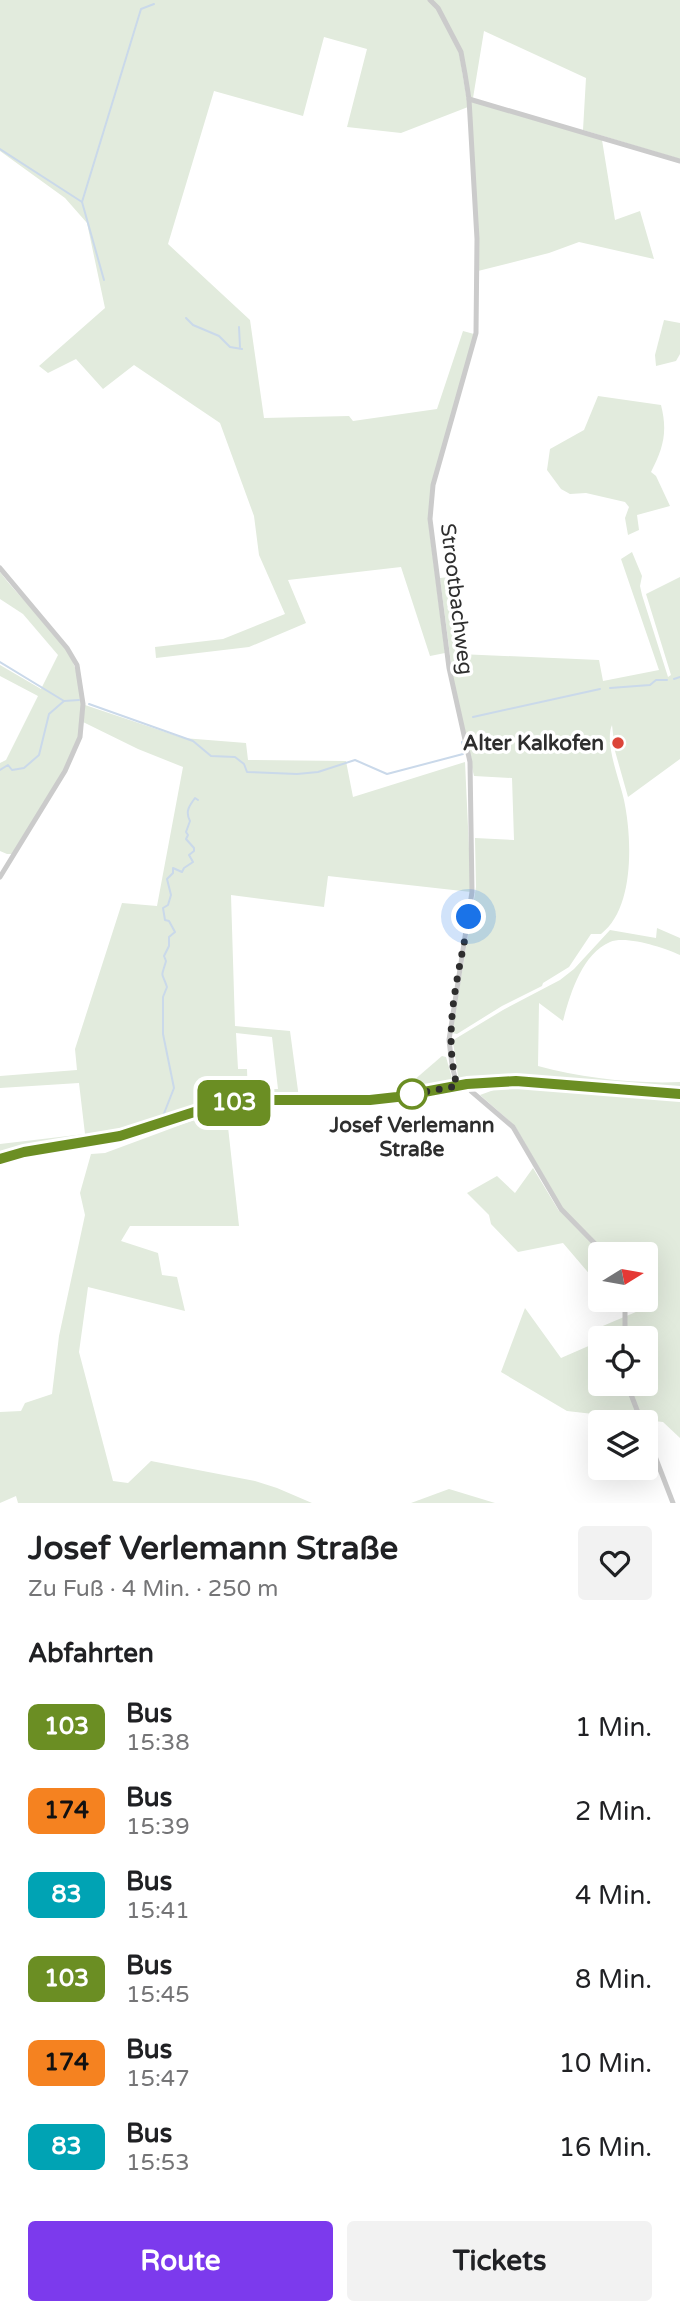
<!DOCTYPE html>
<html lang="de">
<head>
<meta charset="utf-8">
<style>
  body { margin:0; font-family:"Varela Round",sans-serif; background:#f2f2f2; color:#202124; height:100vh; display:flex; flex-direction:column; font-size:26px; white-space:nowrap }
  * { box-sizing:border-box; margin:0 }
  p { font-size:23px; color:#757577 }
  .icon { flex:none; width:38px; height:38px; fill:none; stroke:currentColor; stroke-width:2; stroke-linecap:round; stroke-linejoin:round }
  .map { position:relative; height:1503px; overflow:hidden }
  .drawer { display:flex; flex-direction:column; background:#fff; flex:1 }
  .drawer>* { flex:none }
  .badge { padding:0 14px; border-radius:10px; font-size:24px; line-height:46px }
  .needle { width:46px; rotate:79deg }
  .fabs { position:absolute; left:588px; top:1242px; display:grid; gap:14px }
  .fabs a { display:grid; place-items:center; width:70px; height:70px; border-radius:7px; background:#fff; box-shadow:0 7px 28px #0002; font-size:35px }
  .you { position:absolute; width:35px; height:35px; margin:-18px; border:5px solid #fff; border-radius:50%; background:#1a73e8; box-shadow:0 0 0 10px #1a73e833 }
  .map>.badge { position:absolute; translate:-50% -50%; box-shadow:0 0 0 4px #fff }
  h2 { padding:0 28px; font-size:26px; line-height:63px }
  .round { display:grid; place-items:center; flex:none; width:74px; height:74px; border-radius:7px; background:#f2f2f2 }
  .headline { display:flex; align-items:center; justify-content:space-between; height:119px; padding:0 28px }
  h1 { font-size:33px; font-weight:700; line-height:52px }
  .button { display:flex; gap:14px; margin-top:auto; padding:14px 28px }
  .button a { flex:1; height:80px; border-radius:7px; background:#7c3aed; color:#fff; font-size:28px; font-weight:700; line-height:80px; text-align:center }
  .button a+a { background:#f2f2f2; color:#202124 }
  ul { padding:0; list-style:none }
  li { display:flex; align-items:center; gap:21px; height:84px; padding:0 28px }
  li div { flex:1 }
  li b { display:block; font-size:26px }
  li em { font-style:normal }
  li .badge { min-width:77px; font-weight:700; text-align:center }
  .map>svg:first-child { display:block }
  .green { fill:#e2ebdd }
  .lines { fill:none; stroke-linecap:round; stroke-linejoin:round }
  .stream { stroke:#cad9ea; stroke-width:2 }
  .street { stroke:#cbcbcb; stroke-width:5 }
  .secondary { stroke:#b8b8b8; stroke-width:7 }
  .line-casing { stroke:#fff; stroke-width:16 }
  .line { stroke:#6b8e23; stroke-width:10 }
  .walk { stroke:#2e2e2e; stroke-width:7; stroke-dasharray:0 12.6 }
  .poi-dot { fill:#dc4539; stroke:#fff; stroke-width:2.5 }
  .stop-dot { fill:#fff; stroke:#6b8e23; stroke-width:3.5 }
  .labels { text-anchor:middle; stroke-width:7; stroke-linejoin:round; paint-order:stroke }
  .street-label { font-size:21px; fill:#2e2e2e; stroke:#fff }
  .poi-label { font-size:21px; font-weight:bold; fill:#2e2e2e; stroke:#fff; text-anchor:end }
  .stop-label { font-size:21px; font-weight:bold; fill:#2e2e2e; stroke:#fff }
</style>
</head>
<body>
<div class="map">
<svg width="680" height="1503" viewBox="0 0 680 1503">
  <rect width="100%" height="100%" fill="#fff"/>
  <g class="green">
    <polygon points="0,0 680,0 680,159 583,130 586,78 484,31 473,98 471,97 459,52 468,107 401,133 347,127 367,49 324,37 303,116 214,91 168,244 250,320 264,418 349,416 353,421 437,409 463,331 474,334 432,485 428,519 445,653 430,656 401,567 288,580 306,623 249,647 156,658 155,647 223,639 285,614 259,555 254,516 220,423 134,365 103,389 76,359 48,373 39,366 105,308 87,223 65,198 0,151"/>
    <polygon points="471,101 602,140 615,220 640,211 654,259 579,242 549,253 478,271"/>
    <polygon points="664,320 680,323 680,354 676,361 656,366 655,355"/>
    <path d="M598,396L661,405C668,432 663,449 651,472L656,476L670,506L637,515L639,530L628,535L625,518L629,507L625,502L586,493L570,494L561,489L547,470L550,449L584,430Z"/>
    <path d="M632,552L642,576L640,586L642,595L668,677L671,675L646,594L680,577V759L628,797L615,751L612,725C604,743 620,781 624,800C632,838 635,908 601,934H591L569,967L543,983L542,986L502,1006L457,1034L452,1033L476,887L475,838L514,840L512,778L474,776L456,702L440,578L450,577L459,654L599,660L603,681L659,670L621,559Z"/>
    <path d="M0,572C20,599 47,621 66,649C81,672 86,710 78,737C67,774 33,820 12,854H7L0,851V763L6,760L38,696L0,676V665L41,689L58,655L23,614L0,599Z"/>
    <polygon points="85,705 183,738 246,743 248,760 346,761 353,797 465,762 471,892 328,876 324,907 231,895 235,1026 290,1031 299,1098 263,1095 263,1089 278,1089 272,1037 236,1033 238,1069 247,1069 248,1099 208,1104 120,1135 0,1156 0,1144 85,1134 79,1083 0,1088 0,1076 77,1070 75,1049 122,903 157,906 183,767 138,749 83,722"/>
    <path d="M657,928L680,938V955C665,948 626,935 610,942C582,954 570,994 563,1021L539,1003L538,1066C582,1078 634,1084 680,1082V1092L524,1078H500L459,1083L453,1042L455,1039L503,1010L560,980L574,969L610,930L656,938Z"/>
    <polygon points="442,1056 446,1057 452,1078 449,1085 406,1093 406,1087"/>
    <polygon points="534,1085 680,1097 680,1438 663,1422 567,1411 501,1372 525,1308 561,1358 600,1341 600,1384 646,1384 646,1339 600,1339 598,1328 643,1309 641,1300 646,1300 646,1255 600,1255 600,1283 598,1284 563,1243 518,1252 491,1224 489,1215 467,1193 497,1176 515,1193 533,1168 559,1211 563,1209 515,1126 480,1095 502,1087"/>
    <polygon points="227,1118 239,1226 130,1226 121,1241 158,1253 162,1275 177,1277 185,1311 88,1287 79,1352 113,1481 128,1483 151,1461 255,1481 277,1488 312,1503 18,1503 16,1496 0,1503 0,1412 21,1411 25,1403 52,1394 59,1336 85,1215 80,1193 91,1154 105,1153 194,1120"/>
    <polygon points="449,1489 495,1503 411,1503"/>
  </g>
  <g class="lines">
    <g class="stream">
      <polyline points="0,149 82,202 104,280"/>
      <polyline points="82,202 141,9 154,4"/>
      <polyline points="186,318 193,325 219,336 230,347 242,349"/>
      <polyline points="239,327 240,347"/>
      <polyline points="0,662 64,701 79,700"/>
      <polyline points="674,679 680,677"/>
      <polyline points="610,688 650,685 656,680 667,680"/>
      <polyline points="89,704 193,741 211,756 235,757 244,764 247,772 297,774 318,772 355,760 387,774 463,754 462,742"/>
      <polyline points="473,717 600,689"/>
      <polyline points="0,770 8,765 12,770 24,768 39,755 49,714 64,701"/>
      <path d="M163,1116L174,1088L163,1034V997L167,987C161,970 161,979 166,961L164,956L169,946V937L175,932L169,921L165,920L163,908L168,905L171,895L167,879L173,873V868L182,872L184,868L193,862L189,855L194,851V848L186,839L188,835L186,832L190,821C185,812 189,806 195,798L198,800"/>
    </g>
    <g class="street">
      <polyline points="430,0 438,8 461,52 465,74 469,99 477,239 476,333 433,485 430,519 449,668 470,762 472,892 449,1040 452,1065 457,1086"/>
      <polyline points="469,99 680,161"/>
      <polyline points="0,568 67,648 77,665 83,704 80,737 65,771 0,877"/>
      <polyline points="467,1084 471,1091 513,1127 561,1209 606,1255"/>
      <polyline points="625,1300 625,1339"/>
      <polyline points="627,1384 642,1423"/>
      <polyline points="646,1433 673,1503"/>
    </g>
    <polyline class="secondary" points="0,1159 24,1152 120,1136 216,1105 258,1100 370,1100 467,1084 516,1081 680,1094"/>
  </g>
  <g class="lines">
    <g class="line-casing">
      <polyline id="line" points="0,1159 24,1152 120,1136 216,1105 258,1100 370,1100 397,1097 467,1084 516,1081 680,1094"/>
    </g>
    <use href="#line" class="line"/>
    <path class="walk" d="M412,1094L407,1095L457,1086C442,1029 459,974 469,917"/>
  </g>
  <circle class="poi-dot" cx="618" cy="743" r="7"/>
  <circle class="stop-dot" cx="412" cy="1094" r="14"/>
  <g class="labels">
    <g class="street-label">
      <text transform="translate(457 599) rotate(83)" y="7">Strootbachweg</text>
    </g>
    <g class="poi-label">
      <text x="604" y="750">Alter Kalkofen</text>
    </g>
    <g class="stop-label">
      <text x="412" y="1132">Josef Verlemann<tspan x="412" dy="24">Straße</tspan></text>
    </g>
  </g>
</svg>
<div class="fabs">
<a><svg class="needle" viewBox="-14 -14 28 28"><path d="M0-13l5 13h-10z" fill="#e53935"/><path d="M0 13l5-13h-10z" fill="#757577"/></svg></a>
<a><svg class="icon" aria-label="locate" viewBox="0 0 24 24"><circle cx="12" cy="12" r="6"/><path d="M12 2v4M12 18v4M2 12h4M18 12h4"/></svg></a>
<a><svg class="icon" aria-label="layers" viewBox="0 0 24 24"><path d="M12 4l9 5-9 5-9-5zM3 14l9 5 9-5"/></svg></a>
</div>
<div class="you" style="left:469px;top:917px"></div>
<b class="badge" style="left:234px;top:1103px;background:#6b8e23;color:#fff">103</b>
</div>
<section class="drawer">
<div class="headline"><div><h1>Josef Verlemann Straße</h1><p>Zu Fuß · 4 Min. · 250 m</p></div><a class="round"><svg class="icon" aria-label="heart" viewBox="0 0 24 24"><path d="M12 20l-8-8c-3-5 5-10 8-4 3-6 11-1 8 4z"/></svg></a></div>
<h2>Abfahrten</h2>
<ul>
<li><span class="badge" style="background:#6b8e23;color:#fff">103</span><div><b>Bus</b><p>15:38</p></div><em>1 Min.</em></li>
<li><span class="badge" style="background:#f58220;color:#111">174</span><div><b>Bus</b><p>15:39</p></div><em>2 Min.</em></li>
<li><span class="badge" style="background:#00a3b4;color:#fff">83</span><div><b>Bus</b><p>15:41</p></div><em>4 Min.</em></li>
<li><span class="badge" style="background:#6b8e23;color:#fff">103</span><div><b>Bus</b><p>15:45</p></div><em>8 Min.</em></li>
<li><span class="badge" style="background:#f58220;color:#111">174</span><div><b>Bus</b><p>15:47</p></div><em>10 Min.</em></li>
<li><span class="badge" style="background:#00a3b4;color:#fff">83</span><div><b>Bus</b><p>15:53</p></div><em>16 Min.</em></li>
</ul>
<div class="button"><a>Route</a><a>Tickets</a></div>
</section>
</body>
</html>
